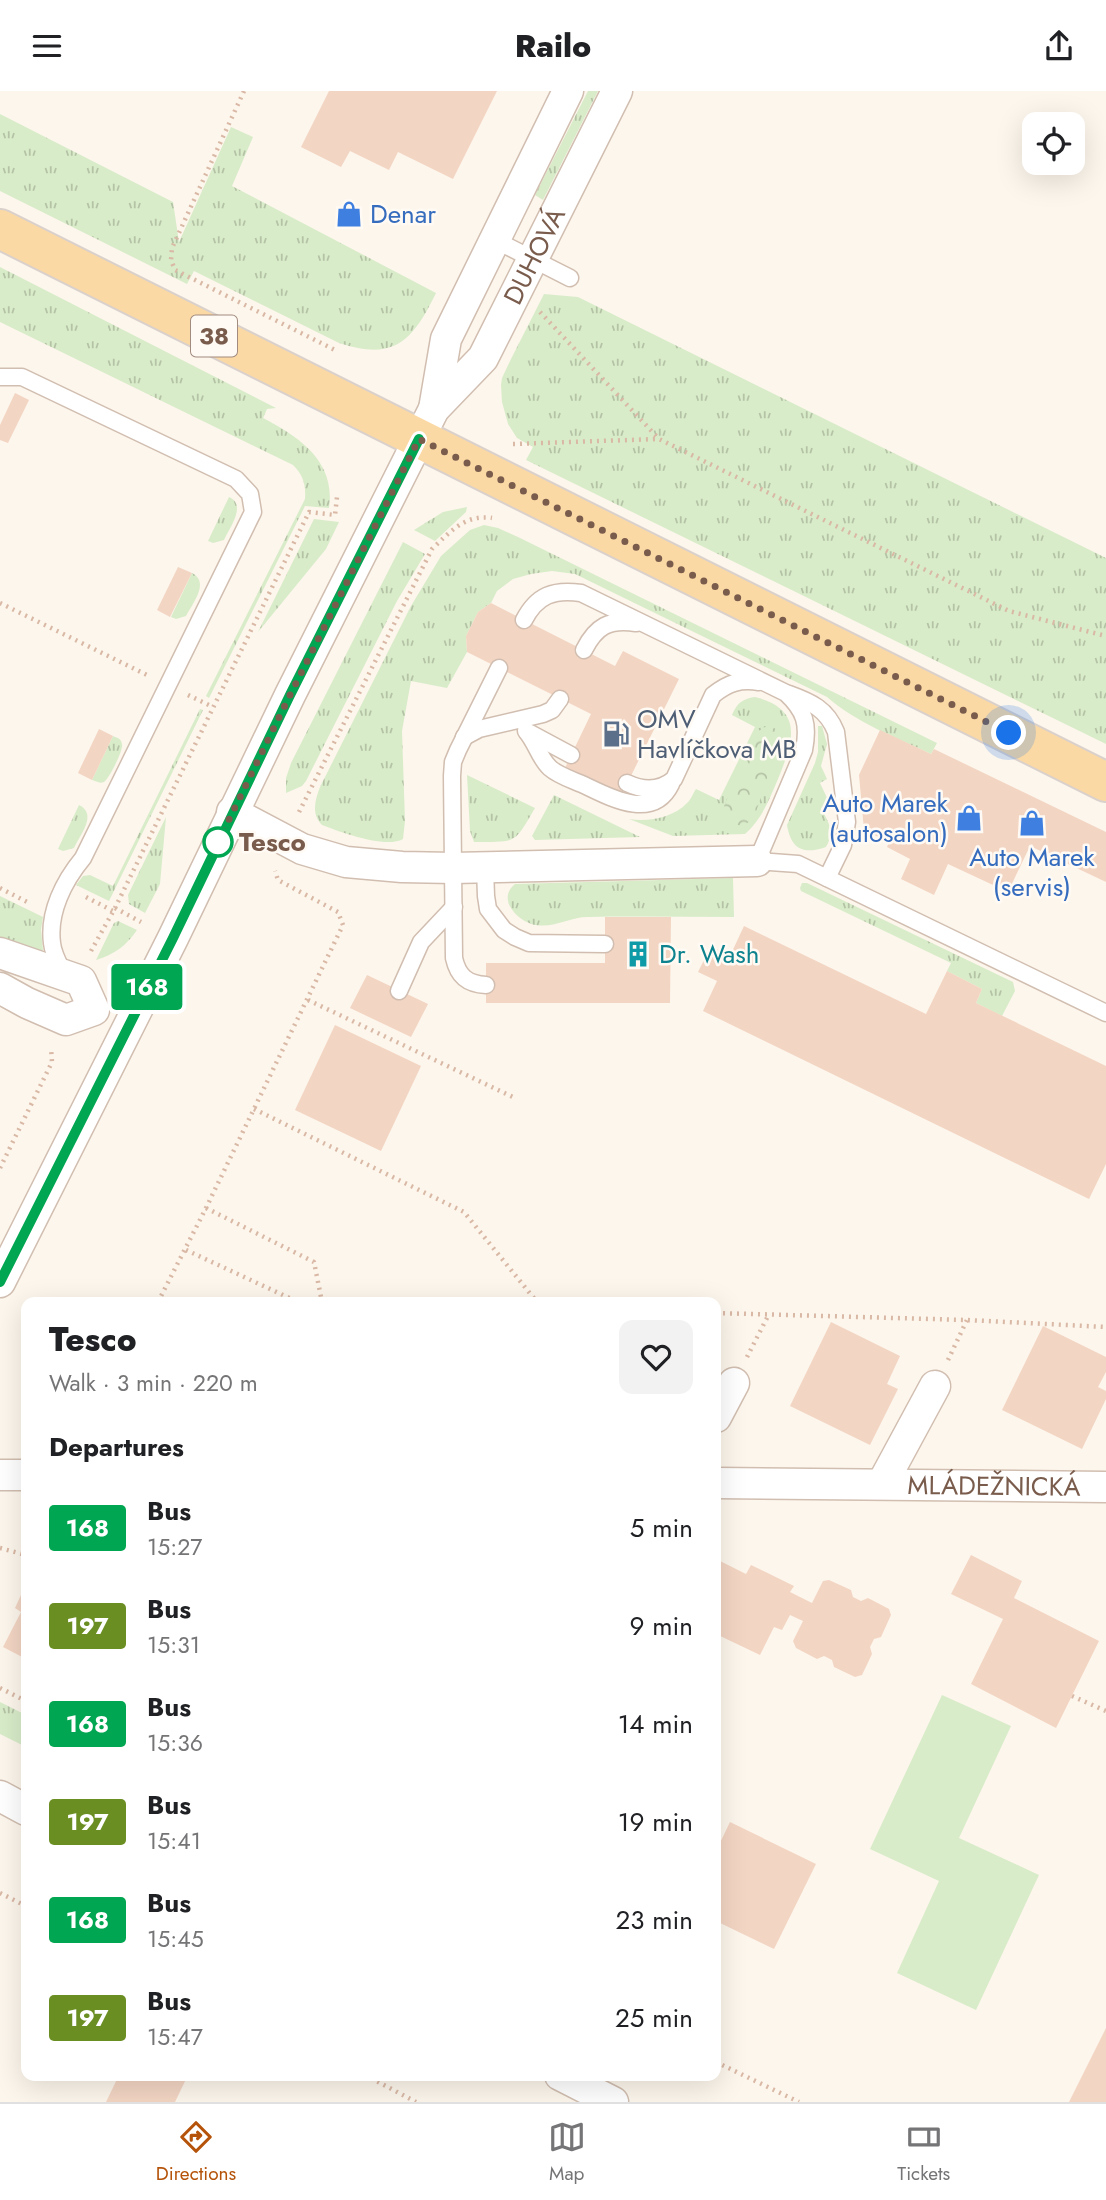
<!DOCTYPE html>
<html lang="en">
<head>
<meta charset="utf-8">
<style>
  body { margin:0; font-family:Jost,sans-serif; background:#f2f2f2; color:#202124; height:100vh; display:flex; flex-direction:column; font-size:26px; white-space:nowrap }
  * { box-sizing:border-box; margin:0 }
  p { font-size:23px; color:#757577 }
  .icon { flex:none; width:38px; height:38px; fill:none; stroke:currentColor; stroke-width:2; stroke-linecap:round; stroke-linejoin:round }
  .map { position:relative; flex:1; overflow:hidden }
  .sheet { position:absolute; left:21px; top:1206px; width:700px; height:784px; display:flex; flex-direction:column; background:#fff; border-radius:14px; box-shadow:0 7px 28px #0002 }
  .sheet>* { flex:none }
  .badge { padding:0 14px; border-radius:5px; font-size:24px; line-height:46px }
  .controls { position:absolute; left:1022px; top:21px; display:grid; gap:14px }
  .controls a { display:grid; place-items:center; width:63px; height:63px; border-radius:14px; background:#fff; box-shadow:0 7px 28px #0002; font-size:35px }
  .you { position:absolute; width:35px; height:35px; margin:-18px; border:5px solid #fff; border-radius:50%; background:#1a73e8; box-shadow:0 0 0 10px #1a73e833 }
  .map>.badge { position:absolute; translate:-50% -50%; box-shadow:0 0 0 4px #fff }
  h2 { padding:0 28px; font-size:26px; line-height:63px }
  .round { display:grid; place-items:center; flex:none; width:74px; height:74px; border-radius:14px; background:#f2f2f2 }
  .head { display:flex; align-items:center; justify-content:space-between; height:119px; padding:0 28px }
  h1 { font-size:33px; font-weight:800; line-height:52px }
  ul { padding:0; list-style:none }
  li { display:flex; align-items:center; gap:21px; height:98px; padding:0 28px }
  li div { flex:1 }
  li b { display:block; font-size:26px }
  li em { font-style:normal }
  li .badge { min-width:77px; font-weight:700; text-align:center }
  header { display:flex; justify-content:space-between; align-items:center; height:91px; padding:0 28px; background:#fff; font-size:32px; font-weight:800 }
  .dock { display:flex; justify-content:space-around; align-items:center; height:98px; border-top:2px solid #e0e0e0; background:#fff; font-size:19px; color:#757577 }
  .dock a { display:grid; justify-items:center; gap:4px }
  .dock .selected { color:#b45309 }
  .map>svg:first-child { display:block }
  .grass { fill:url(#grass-tufts) }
  .forest { fill:url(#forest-crowns) }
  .pitch { fill:#d8ecc9 }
  .building { fill:#f3d5c3 }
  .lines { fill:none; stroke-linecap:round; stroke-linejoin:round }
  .lane-casing { stroke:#d1beb0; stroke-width:19 }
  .street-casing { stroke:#d1beb0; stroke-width:33 }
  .primary-casing { stroke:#dad1cd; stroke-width:42 }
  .path { stroke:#d9b8a5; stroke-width:4.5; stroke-dasharray:2 5; stroke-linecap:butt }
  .lane { stroke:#fff; stroke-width:16 }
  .street { stroke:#fff; stroke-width:30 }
  .primary { stroke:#fbd9a5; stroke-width:38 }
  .line-casing { stroke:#fff; stroke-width:16 }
  .line { stroke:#00a651; stroke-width:10 }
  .walk { stroke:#7a5c4d; stroke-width:7; stroke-dasharray:0 12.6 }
  .stop-dot { fill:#fff; stroke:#00a651; stroke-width:3.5 }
  .labels { text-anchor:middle; stroke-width:5; stroke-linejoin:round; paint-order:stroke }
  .shield { fill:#fffaf3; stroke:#a28b7f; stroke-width:2 }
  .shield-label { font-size:24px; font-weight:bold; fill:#7a5c4d }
  .shop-label { font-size:26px; fill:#366cbe; stroke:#fffaf3; text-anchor:start }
  .street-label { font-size:26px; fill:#7a5c4d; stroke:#fffaf3 }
  .service-label { font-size:26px; fill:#4e5e75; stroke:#fffaf3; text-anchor:start }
  .stop-label { font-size:26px; font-weight:bold; fill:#7a5c4d; stroke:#fffaf3; text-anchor:start }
  .culture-label { font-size:26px; fill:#0d838f; stroke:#fffaf3; text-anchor:start }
</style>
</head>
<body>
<header><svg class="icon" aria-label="menu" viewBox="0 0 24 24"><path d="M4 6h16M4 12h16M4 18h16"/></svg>Railo<svg class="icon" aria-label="share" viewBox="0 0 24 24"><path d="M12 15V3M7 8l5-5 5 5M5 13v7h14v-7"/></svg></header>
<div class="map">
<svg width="1106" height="2011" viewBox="0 0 1106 2011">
  <defs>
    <pattern id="grass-tufts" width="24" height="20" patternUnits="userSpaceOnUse" patternTransform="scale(1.75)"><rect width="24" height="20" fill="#d8ecc9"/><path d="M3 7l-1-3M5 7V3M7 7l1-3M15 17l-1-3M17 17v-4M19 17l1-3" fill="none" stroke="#b4c2a5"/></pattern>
    <pattern id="forest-crowns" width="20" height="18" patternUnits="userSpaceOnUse" patternTransform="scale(1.75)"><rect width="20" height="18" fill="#d8ecc9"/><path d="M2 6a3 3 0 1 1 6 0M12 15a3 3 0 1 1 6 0" fill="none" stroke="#b4c2a5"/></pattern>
  </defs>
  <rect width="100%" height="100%" fill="#fdf6ec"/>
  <g class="grass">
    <polygon points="588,0 598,0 543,109 535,104"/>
    <path d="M0,23L173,111L179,151L231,36L253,46L232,95L436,202C412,251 394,270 339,252L194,180L187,193L0,100Z"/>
    <path d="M0,176L276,317L267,318L263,327C299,346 336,370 329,417L305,415L209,607L206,605L305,408C306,393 303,384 293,374L0,231Z"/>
    <polygon points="544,203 578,206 1106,467 1106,653 526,369 533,356 517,347 508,333 502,311 501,294 502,287 511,268"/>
    <path d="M229,406C247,414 230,436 224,449L213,452L208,450Z"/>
    <polygon points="467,416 466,421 435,450 414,439 443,421"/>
    <polygon points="314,428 339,431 326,458 258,541"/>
    <path d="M484,434L498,437L518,446L937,652L931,663C895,646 857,632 827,606L575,483L552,480L531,483L513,488L497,500L491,512L478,521L466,545L467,561L447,597L411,590L402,640L405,730L403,748C386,758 340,741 322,734C311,723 315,709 320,696L411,515L441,465L470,439Z"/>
    <polygon points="403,451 425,463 397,510 306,690 302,695 286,702 286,687 291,672"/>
    <path d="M192,482C210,491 193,512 186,525L176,528L171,526Z"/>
    <path d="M755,606C805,619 793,651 778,688C769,709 762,728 745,743L673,745L629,728C648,731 673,727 687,712C691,709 693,702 696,698L719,709L755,636L732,624C737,612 742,608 755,606Z"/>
    <polygon points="200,618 203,619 109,810 76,794 83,785 90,784 113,795"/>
    <path d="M818,635H822L827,653L821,675L827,688L820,692L830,713L821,717C829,732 835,741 826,756C803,764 791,758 787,734L815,672L818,661Z"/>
    <path d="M113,645C117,647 121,647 122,653C124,658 109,688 104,691C99,693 96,690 92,689Z"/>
    <path d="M467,684L535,717C513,755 517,750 474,751L470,740Z"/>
    <polygon points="554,704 640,746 535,749 532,745"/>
    <path d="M79,714C98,723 80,744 74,757L63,760L58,758Z"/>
    <polygon points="166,726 160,793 145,822 129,813 128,804"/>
    <path d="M733,787L734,826C685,826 637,825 588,826C570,826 555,837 536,834C518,831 496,808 515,793Z"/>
    <polygon points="802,792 807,792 1013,891 1015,900 1002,925 976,912 982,898 947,880 951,872 801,800 800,797"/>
    <polygon points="0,805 43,826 41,839 43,859 41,861 0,847"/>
    <path d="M118,830L137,839C126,855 115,863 96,869L114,832Z"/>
    <polygon points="0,1611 26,1624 26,1656 0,1643"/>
  </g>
  <polygon class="forest" points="765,636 773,636 779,641 780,648 756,721 750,730 743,735 728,732 722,724 725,712 757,641"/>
  <polygon class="pitch" points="942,1604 1011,1635 959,1747 1039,1784 976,1919 897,1882 939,1790 870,1758"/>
  <g class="building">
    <polygon points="329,0 497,0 453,88 398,61 389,79 350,60 341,76 301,56"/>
    <polygon points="15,302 29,309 8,352 0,349 0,334"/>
    <polygon points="178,476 192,482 170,526 157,519"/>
    <polygon points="491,512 615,575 623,560 679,588 621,705 565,677 591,623 467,561 466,545 478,521"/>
    <polygon points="99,638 113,645 92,689 78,682"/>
    <polygon points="880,639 931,663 934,658 1106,741 1106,791 1030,755 1008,801 948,773 934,804 901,788 910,768 887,756 889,751 864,739 859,684"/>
    <polygon points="605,826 671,826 670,912 486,912 486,872 605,872"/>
    <polygon points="744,835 926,923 947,880 982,898 976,912 1106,975 1106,1073 1089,1108 703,920 717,890 698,881 711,855 730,865"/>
    <polygon points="367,884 428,913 411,946 350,917"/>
    <polygon points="335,934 421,975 381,1060 295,1019"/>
    <polygon points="831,1231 900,1265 887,1293 898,1298 870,1354 790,1315"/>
    <polygon points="1043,1235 1106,1266 1106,1281 1098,1296 1106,1300 1106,1308 1082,1358 1002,1319"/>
    <polygon points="971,1464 1022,1490 1014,1507 1099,1550 1056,1637 971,1593 1003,1528 951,1503"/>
    <polygon points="720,1470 746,1483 751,1474 794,1495 790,1501 812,1512 823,1490 829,1489 851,1499 853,1506 861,1510 868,1507 889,1518 891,1524 881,1546 874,1548 870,1556 872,1563 862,1584 855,1586 834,1576 832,1569 824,1565 817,1568 796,1557 793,1550 803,1530 790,1524 782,1539 774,1536 760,1564 716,1543 716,1479"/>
    <polygon points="26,1493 26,1568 3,1556 21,1521 15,1517"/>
    <polygon points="730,1731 816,1773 774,1858 716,1830 716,1760"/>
    <polygon points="1106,1937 1106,2011 1069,2011"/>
    <polygon points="119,1984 188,1984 175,2011 106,2011"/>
  </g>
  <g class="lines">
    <g class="lane-casing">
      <g id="lane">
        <polyline points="495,149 570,187"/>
        <path d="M0,286H22L236,388L250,403L253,421L83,767C64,790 48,821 52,852C53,863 59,873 64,883"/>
        <path d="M524,529C537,504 554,498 581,502L786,602C805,620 809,633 804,659L757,770L798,773L1106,922"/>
        <path d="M584,559C596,535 609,528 636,532"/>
        <path d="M789,603C811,611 827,618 836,641L847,731L843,754L827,787"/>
        <path d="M526,640C536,651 539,667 550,677C559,685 573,689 584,694C611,707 653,730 671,693"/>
        <polyline points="530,642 571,664"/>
        <polyline points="464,646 479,638 543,623 552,619 560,608"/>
        <path d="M627,692C644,700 660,700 674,688L713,604C728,592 740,588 759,591"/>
        <polyline points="485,777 486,805 488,818 504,839 515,846 529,852 605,853"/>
        <path d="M486,894C467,893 458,885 454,867L452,685L453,671L458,659L499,577"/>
        <polyline points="399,900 421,851 454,816"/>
      </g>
    </g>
    <g class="street-casing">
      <g id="street">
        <polyline points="434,318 446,248 568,0"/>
        <polyline points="232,721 302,758 346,771 402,776 453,777 757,770"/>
        <polyline points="0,862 81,890 94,919 66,929 27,912 0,897"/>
        <path id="s1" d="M0,1191L173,847L290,604L434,318L483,267L617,0"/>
        <polyline points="716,1326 734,1292"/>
        <polyline points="0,1384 26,1384"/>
        <path id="s2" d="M716,1392L1106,1396"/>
        <polyline points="882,1393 935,1295"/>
        <polyline points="0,1705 26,1719"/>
        <polyline points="560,1984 613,2011"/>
      </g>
    </g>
    <g class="primary-casing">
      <polyline id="primary" points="0,138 1106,691"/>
    </g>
    <g class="path">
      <polyline points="244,0 172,157 171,169 175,179 335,259"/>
      <polyline points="540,221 659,348 1009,520 1106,545"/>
      <polyline points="513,353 658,348"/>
      <polyline points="0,512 147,584"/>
      <polyline points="188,604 213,616"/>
      <path d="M299,721L432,458C450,441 465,423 492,427"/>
      <polyline points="0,797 31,813"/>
      <polyline points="86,806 113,820"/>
      <polyline points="115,817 141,831"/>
      <polyline points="91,860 115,817 309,421 335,424 337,406"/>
      <polyline points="308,909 515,1007"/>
      <polyline points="254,1018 464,1121 537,1211"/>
      <polyline points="0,1077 52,971 51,957"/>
      <polyline points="206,1117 314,1171 322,1211"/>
      <polyline points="186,1159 298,1211"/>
      <polyline points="158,1211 206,1117 343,834 338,821 278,789 275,780"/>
      <polyline points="716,1222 967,1229 1106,1236"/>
      <polyline points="747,1266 769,1223"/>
      <polyline points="948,1269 967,1229"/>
      <polyline points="0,1457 26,1464"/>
      <polyline points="0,1597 26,1610"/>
      <polyline points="1072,1605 1106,1620"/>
      <polyline points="0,1802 26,1815"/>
      <polyline points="716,1971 799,2011"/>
      <polyline points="365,1984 416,2011"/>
    </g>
    <use href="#lane" class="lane"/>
    <use href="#street" class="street"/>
    <use href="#primary" class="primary"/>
  </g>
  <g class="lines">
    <g class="line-casing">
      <polyline id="line" points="0,1191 173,847 290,604 419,348"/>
    </g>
    <use href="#line" class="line"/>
    <polyline class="walk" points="218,751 290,604 419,348 1009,642"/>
  </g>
  <defs>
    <g id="shop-bare" transform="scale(2.1)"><path d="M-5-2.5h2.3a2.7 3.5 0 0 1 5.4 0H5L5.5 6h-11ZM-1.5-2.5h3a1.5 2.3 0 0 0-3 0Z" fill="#3f7fe0" stroke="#fffaf3" stroke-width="2.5" paint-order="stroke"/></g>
    <g id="fuel-bare" transform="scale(2.1)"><path d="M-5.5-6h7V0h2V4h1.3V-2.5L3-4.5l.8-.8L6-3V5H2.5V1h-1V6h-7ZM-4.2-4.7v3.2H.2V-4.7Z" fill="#5c6f8a" stroke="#fffaf3" stroke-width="2.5" paint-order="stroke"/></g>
    <g id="building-bare" transform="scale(2.1)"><path d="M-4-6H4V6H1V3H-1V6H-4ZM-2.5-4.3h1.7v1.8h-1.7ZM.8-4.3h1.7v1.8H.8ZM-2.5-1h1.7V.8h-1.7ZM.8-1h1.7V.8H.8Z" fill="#0f9aa8" stroke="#fffaf3" stroke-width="2.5" paint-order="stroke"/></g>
  </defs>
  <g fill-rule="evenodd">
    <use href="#shop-bare" x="349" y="123"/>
    <use href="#fuel-bare" x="616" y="643"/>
    <use href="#shop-bare" x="969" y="727"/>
    <use href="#shop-bare" x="1032" y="732"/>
    <use href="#building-bare" x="638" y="863"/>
  </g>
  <circle class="stop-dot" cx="218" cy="751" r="14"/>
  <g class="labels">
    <rect class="shield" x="191" y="224.5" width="46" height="41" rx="5"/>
    <g class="shield-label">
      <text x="214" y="253">38</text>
    </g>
    <g class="shop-label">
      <text x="370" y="132">Denar</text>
      <text x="948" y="721" text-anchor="end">Auto Marek<tspan x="948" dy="30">(autosalon)</tspan></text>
      <text x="1032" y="775" text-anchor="middle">Auto Marek<tspan x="1032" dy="30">(servis)</tspan></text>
    </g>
    <g class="street-label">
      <text dy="9" stroke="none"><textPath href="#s1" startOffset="1160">DUHOVÁ</textPath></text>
      <text dy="9" stroke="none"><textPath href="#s2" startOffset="278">MLÁDEŽNICKÁ</textPath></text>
    </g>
    <g class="service-label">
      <text x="637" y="637">OMV<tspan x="637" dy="30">Havlíčkova MB</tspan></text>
    </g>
    <g class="stop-label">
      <text x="239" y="760">Tesco</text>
    </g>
    <g class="culture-label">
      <text x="659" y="872">Dr. Wash</text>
    </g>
  </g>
</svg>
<div class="controls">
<a><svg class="icon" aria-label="locate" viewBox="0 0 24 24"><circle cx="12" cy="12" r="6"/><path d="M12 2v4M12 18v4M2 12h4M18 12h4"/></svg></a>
</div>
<div class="you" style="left:1009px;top:642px"></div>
<b class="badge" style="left:147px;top:896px;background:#00a651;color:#fff">168</b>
<section class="sheet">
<div class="head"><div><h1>Tesco</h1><p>Walk · 3 min · 220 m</p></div><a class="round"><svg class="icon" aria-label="heart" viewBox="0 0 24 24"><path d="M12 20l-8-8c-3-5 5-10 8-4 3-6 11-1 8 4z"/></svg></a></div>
<h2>Departures</h2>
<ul>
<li><span class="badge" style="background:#00a651;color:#fff">168</span><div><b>Bus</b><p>15:27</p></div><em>5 min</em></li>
<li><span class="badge" style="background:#6b8e23;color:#fff">197</span><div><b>Bus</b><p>15:31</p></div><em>9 min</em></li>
<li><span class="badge" style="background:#00a651;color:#fff">168</span><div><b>Bus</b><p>15:36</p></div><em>14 min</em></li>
<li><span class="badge" style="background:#6b8e23;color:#fff">197</span><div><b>Bus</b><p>15:41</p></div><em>19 min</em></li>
<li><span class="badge" style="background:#00a651;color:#fff">168</span><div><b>Bus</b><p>15:45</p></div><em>23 min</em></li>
<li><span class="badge" style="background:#6b8e23;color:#fff">197</span><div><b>Bus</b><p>15:47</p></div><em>25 min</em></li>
</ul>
</section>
</div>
<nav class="dock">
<a class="selected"><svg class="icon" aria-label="directions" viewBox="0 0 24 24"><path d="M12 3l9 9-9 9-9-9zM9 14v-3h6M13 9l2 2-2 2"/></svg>Directions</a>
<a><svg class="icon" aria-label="map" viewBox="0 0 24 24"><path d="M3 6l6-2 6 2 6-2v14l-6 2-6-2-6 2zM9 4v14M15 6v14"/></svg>Map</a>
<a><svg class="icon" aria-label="tickets" viewBox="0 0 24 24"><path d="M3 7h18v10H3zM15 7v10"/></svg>Tickets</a>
</nav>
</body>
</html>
